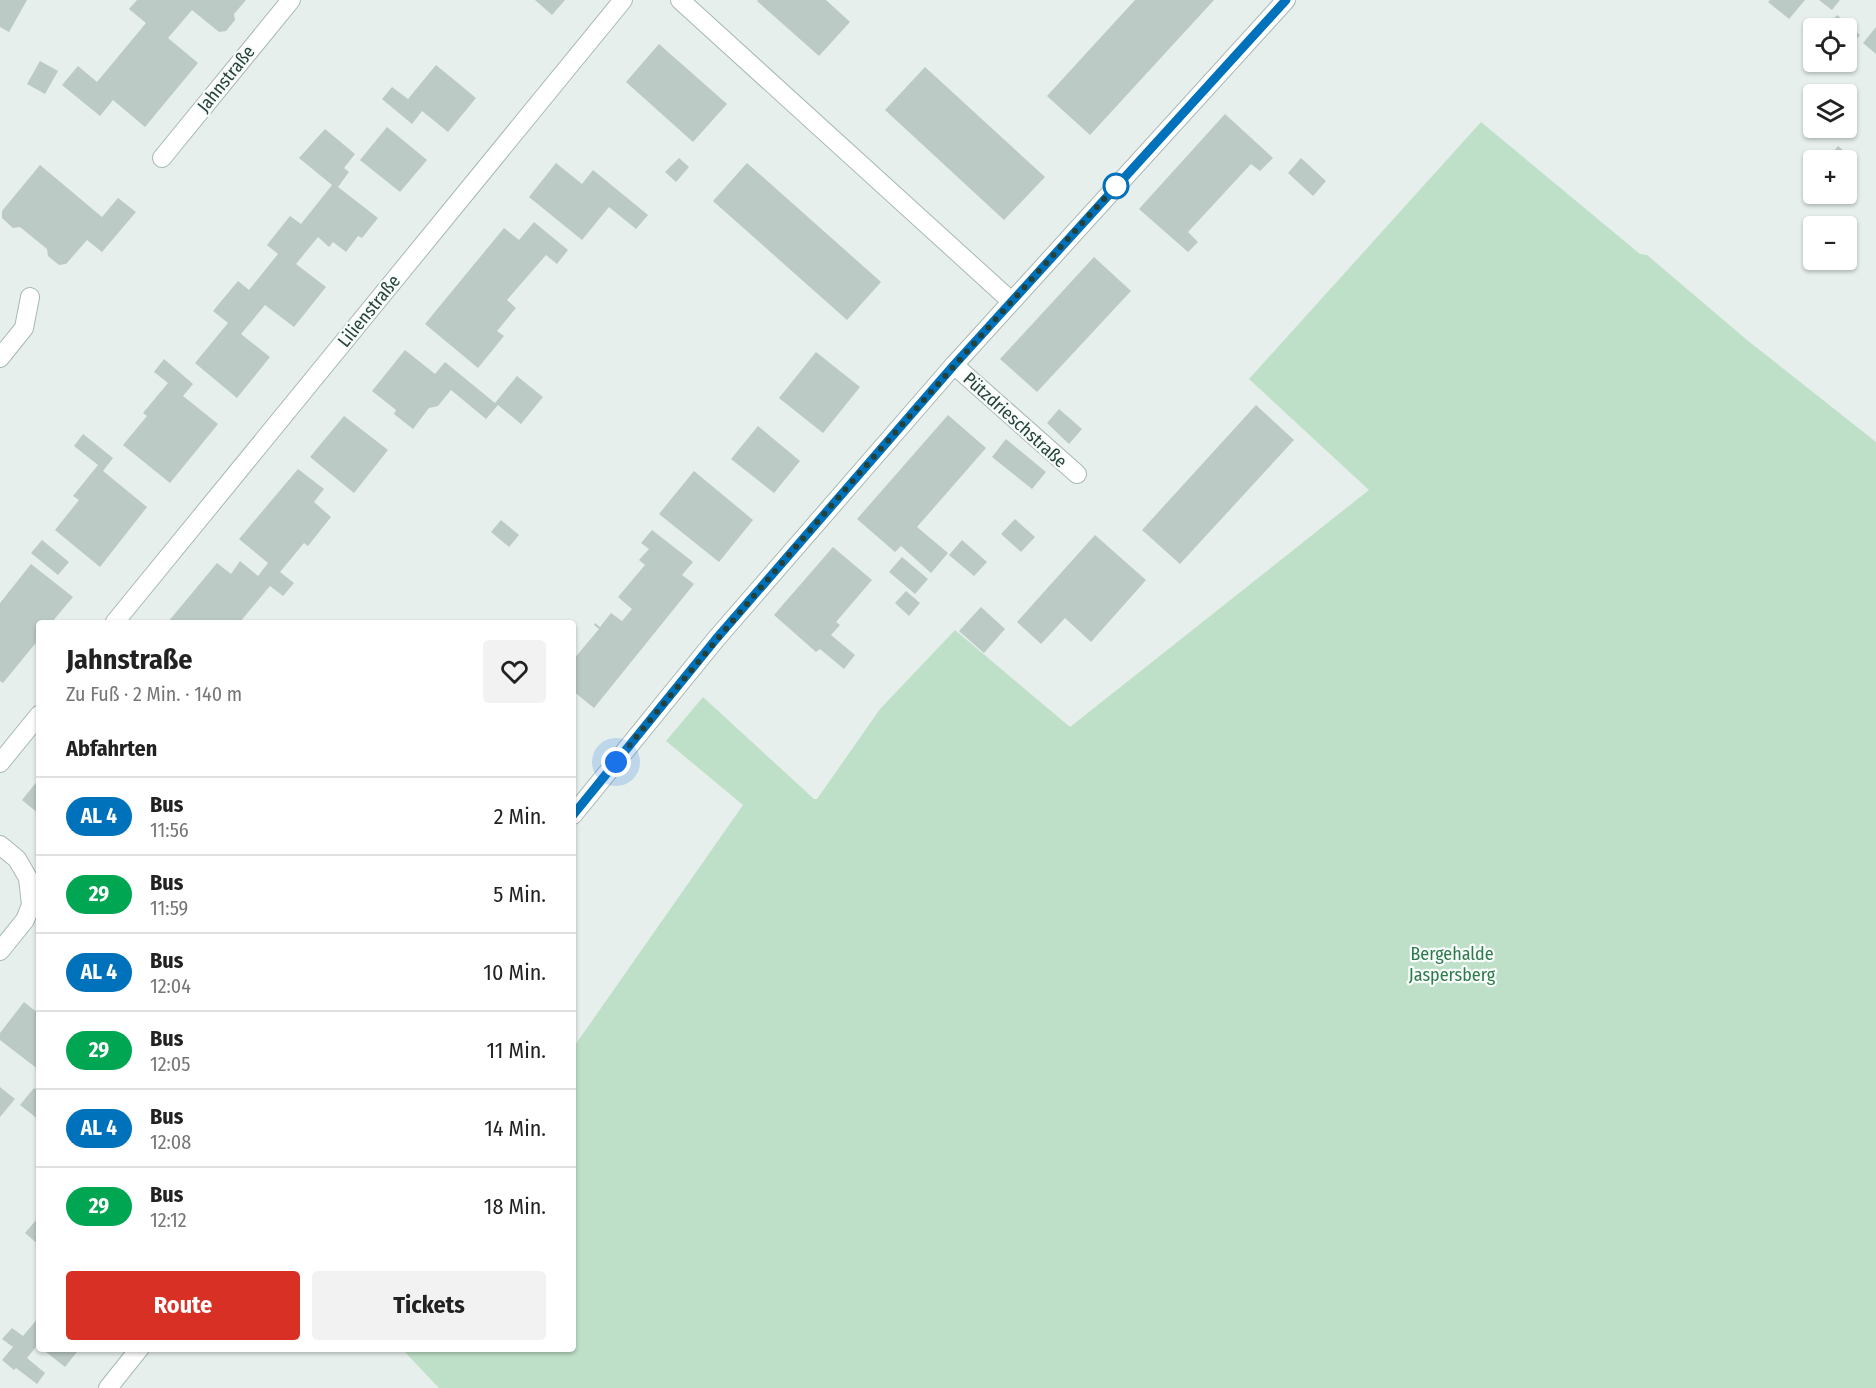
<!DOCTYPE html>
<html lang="de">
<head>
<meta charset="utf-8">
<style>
  body { margin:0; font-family:"Fira Sans Condensed",sans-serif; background:#f2f2f2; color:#222; height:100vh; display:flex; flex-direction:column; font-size:22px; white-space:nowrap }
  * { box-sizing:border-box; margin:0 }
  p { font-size:20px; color:#767676 }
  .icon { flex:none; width:33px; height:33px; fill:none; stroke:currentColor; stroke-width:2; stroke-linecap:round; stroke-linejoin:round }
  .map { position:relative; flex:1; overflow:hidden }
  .side { position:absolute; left:36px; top:620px; width:540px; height:732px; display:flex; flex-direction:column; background:#fff; border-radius:6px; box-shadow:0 2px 4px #0004 }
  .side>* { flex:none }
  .badge { padding:0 12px; border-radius:20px; font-size:21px; line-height:39px }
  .tools { position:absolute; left:1803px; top:18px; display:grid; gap:12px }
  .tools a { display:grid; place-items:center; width:54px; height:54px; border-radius:6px; background:#fff; box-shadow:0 2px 4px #0004; font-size:30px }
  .you { position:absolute; width:30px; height:30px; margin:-15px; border:4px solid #fff; border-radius:50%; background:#1a73e8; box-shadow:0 0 0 9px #1a73e833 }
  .map>.badge { position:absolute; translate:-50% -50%; box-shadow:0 0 0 3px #fff }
  h2 { padding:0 30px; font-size:22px; line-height:54px }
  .round { display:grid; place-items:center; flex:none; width:63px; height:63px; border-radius:6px; background:#f2f2f2 }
  .overview { display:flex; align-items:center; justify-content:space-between; height:102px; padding:0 30px }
  h1 { font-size:28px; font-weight:700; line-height:45px }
  .cta { display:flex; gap:12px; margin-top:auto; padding:12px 30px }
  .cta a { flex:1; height:69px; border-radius:6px; background:#d93025; color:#fff; font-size:24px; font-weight:700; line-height:69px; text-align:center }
  .cta a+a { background:#f2f2f2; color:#222 }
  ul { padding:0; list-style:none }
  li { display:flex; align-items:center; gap:18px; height:78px; padding:0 30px; border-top:2px solid #e0e0e0 }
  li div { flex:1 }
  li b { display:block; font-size:22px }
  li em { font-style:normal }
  li .badge { min-width:66px; font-weight:700; text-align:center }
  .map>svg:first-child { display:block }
  .green { fill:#bfe0c8 }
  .building { fill:#bbcac4 }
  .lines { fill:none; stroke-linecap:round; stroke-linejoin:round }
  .street-casing { stroke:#a8b8b2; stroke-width:20 }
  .street { stroke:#fff; stroke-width:18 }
  .line-casing { stroke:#fff; stroke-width:14 }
  .line { stroke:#0072bc; stroke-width:9 }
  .walk { stroke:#24423a; stroke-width:6; stroke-dasharray:0 10.8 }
  .stop-dot { fill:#fff; stroke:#0072bc; stroke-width:3 }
  .labels { text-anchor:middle; stroke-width:4.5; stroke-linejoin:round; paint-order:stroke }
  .street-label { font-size:18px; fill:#24423a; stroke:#f7fbf9 }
  .park-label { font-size:18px; fill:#2d7a4b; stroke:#f7fbf9 }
</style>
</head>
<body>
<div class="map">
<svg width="1876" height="1388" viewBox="0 0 1876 1388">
  <rect width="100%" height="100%" fill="#e6efeb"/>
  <polygon class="green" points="1481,122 1640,254 1647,255 1747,340 1876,442 1876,1388 439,1388 402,1349 573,1348 573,1048 743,805 666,741 703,697 814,799 817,799 880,709 955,630 1070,727 1369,490 1249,379"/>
  <g class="building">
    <polygon points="0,0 27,0 9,32 0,27"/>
    <polygon points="137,0 246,0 234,14 235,20 226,31 219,32 192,10 168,38 198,63 145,127 113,100 100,116 62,85 78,66 97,82 146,23 129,9"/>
    <polygon points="535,0 565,0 552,15"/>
    <polygon points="758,0 826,0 850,22 819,56 757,1"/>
    <polygon points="1135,0 1214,0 1090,135 1047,96"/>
    <polygon points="1770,0 1805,0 1789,19 1768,2"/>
    <polygon points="1819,0 1840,0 1832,10"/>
    <polygon points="1837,15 1848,24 1845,28 1826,28"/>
    <polygon points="1850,27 1860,35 1849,48 1846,45 1846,31"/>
    <polygon points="1876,27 1876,54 1863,43"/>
    <polygon points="659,44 727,104 693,142 626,82"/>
    <polygon points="40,61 58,71 45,94 27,84"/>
    <polygon points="436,65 476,98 448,132 422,111 412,124 382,99 392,87 408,99"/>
    <polygon points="925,67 1045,177 1004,220 885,110"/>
    <polygon points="1225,114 1273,158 1260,171 1251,164 1188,232 1198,242 1188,252 1139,209"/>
    <polygon points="387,127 427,160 400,192 360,160"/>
    <polygon points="325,129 355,154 344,168 349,172 338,187 378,218 362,238 358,236 346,252 333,242 329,247 318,237 296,264 326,287 294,327 265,305 241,334 270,357 237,398 195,363 228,323 213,311 238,281 249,290 278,254 267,245 290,216 301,224 332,185 299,158"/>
    <polygon points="1838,146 1850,156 1847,160 1835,160 1830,156"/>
    <polygon points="679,158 689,167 676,182 665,172"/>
    <polygon points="1301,158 1326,181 1313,196 1288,173"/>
    <polygon points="556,163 582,184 593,170 648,215 636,229 609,207 582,240 529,197"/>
    <polygon points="747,163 881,282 847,320 713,201"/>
    <polygon points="40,165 102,217 118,198 136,212 102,252 87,240 66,264 59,265 48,256 47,249 20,227 13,228 2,218 2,211"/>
    <polygon points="534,222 568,250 557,264 546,255 507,300 516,308 497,331 504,336 478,368 425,324 504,228 519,240"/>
    <polygon points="1094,257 1131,291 1037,392 1000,359"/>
    <polygon points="405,350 435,374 445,362 495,403 517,376 543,397 521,424 498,405 486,419 451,390 438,406 429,408 413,429 394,414 396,410 372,391"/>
    <polygon points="816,352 860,387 823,433 779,398"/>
    <polygon points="164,359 193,384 183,396 218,424 170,483 123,445 147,416 143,413 168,383 154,372"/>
    <polygon points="1256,405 1294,440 1180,564 1142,530"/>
    <polygon points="1059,409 1082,429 1069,444 1047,423"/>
    <polygon points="948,415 986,448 917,527 948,553 931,573 901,546 895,552 857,519"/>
    <polygon points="344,416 388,450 354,493 310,457"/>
    <polygon points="758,426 800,461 774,493 731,459"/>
    <polygon points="83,434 113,458 103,471 147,507 100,567 55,530 79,500 73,496 98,465 74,446"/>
    <polygon points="1006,439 1046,472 1032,489 992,457"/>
    <polygon points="298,469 324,489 314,502 331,517 308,546 304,543 280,572 294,583 283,596 270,586 240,622 168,622 217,563 231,574 240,561 258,576 268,563 239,539"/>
    <polygon points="694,471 753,520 719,562 659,514"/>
    <polygon points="1015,519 1035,537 1021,552 1001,534"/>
    <polygon points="501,520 519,535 509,547 491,532"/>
    <polygon points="652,530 693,562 682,575 694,584 594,708 573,691 573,660 599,629 594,625 595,623 600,627 611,613 622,621 632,609 618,597 645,565 639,560 649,549 641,543"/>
    <polygon points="1095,535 1146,580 1091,642 1065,618 1041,644 1017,622"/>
    <polygon points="42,540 69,562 58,575 31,553"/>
    <polygon points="962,540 987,562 974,576 949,555"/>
    <polygon points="833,547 872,580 836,622 840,625 831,635 855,655 844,669 820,649 816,652 774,615"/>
    <polygon points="902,557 928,579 915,594 889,572"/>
    <polygon points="31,564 73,597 52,622 39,622 39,639 3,683 0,681 0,603"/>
    <polygon points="906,591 920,603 909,616 895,603"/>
    <polygon points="981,607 1005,629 984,653 959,631"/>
    <polygon points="39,779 39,814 22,800"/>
    <polygon points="24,1002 39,1014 39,1070 0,1040 0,1033"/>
    <polygon points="0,1087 15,1099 0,1117"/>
    <polygon points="34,1088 39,1092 39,1120 20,1105"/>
    <polygon points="37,1219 39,1221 39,1245 25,1233"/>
    <polygon points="39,1317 39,1347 37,1345 36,1347 27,1358 45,1373 37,1384 16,1368 14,1370 2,1360 13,1347 2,1339 12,1328 23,1336"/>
    <polygon points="41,1348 80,1348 65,1367"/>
  </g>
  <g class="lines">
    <g class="street-casing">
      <g id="street">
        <polyline points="680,0 1011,301"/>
        <polyline points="162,158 291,0"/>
        <polyline points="0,358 24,328 30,297"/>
        <polyline points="954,365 1077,474"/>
        <polyline points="115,622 623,0"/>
        <polyline points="0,763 39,715"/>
        <polyline points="573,815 716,639 954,365 1286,0"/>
        <polyline points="0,845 17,859 28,878 31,905 25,920 0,951"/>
        <polyline points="108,1388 140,1348"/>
      </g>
    </g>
    <use href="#street" class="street"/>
  </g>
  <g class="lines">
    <g class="line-casing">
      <polyline id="line" points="573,815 716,639 954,365 1286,0"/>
    </g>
    <use href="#line" class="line"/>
    <path class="walk" d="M616,762C778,562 950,369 1123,178L1116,186"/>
  </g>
  <circle class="stop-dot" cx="1116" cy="186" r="12"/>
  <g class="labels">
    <g class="street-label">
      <text transform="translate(226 79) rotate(-51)" y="6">Jahnstraße</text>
      <text transform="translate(369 311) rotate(-51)" y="6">Lilienstraße</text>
      <text transform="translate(1015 420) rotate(42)" y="6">Pützdrieschstraße</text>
    </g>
    <g class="park-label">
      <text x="1452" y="960">Bergehalde<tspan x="1452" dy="21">Jaspersberg</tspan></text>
    </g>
  </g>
</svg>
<div class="tools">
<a><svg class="icon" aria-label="locate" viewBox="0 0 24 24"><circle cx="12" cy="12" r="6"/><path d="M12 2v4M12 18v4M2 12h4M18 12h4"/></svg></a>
<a><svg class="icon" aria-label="layers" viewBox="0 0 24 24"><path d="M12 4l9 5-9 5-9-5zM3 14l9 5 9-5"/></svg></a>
<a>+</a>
<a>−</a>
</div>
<div class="you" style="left:616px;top:762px"></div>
<section class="side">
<div class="overview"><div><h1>Jahnstraße</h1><p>Zu Fuß · 2 Min. · 140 m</p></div><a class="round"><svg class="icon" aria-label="heart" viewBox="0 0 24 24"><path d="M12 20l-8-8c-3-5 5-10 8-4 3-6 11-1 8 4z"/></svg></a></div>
<h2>Abfahrten</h2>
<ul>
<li><span class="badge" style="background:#0072bc;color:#fff">AL 4</span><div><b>Bus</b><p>11:56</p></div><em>2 Min.</em></li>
<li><span class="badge" style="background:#00a651;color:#fff">29</span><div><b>Bus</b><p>11:59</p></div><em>5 Min.</em></li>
<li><span class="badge" style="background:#0072bc;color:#fff">AL 4</span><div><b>Bus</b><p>12:04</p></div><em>10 Min.</em></li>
<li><span class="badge" style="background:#00a651;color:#fff">29</span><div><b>Bus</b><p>12:05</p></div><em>11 Min.</em></li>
<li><span class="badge" style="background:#0072bc;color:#fff">AL 4</span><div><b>Bus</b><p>12:08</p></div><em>14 Min.</em></li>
<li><span class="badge" style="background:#00a651;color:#fff">29</span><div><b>Bus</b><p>12:12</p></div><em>18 Min.</em></li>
</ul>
<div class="cta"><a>Route</a><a>Tickets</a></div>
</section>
</div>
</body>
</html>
